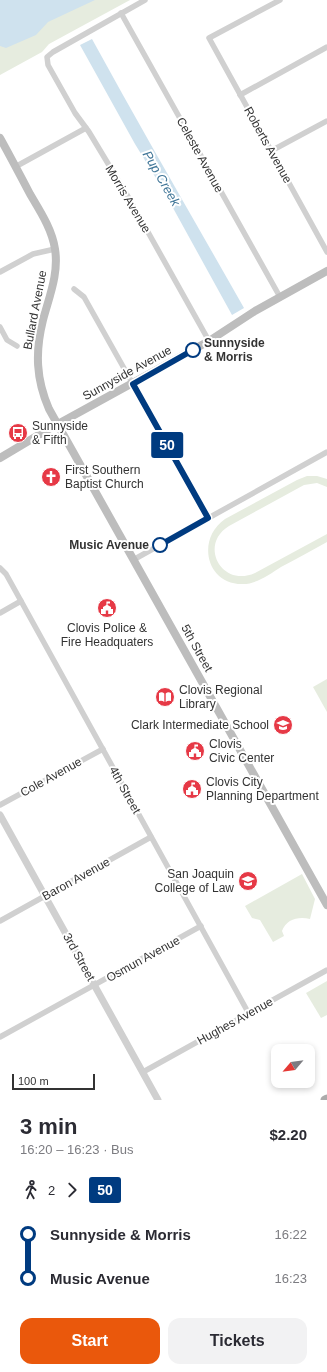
<!DOCTYPE html>
<html lang="en">
<head>
<meta charset="utf-8">
<style>
  body { margin:0; font-family:Helvetica,sans-serif; background:#f2f2f3; color:#2b2b33; height:100vh; display:flex; flex-direction:column; font-size:15px; white-space:nowrap }
  * { box-sizing:border-box; margin:0 }
  p { font-size:13px; color:#7c7c81 }
  .icon { flex:none; width:22px; height:22px; fill:none; stroke:currentColor; stroke-width:2; stroke-linecap:round; stroke-linejoin:round }
  .map { position:relative; height:1100px; overflow:hidden }
  .sheet { display:flex; flex-direction:column; background:#fff; flex:1 }
  .sheet>* { flex:none }
  .badge { padding:0 8px; border-radius:3px; font-size:14px; line-height:26px }
  .needle { width:26px; rotate:241deg }
  .fabs { position:absolute; left:271px; top:1044px; display:grid; gap:8px }
  .fabs a { display:grid; place-items:center; width:44px; height:44px; border-radius:8px; background:#fff; box-shadow:0 2px 6px #0003; font-size:20px }
  .scale { position:absolute; left:12px; bottom:10px; width:83px; box-sizing:border-box; padding-left:4px; border:2px solid #333; border-top:0; font-size:11px; line-height:14px; white-space:nowrap; color:#333; -webkit-text-stroke:3px #fff; paint-order:stroke }
  .map>.badge { position:absolute; translate:-50% -50%; box-shadow:0 0 0 2px #fff }
  .legs { display:flex; align-items:center; gap:6px; height:44px; padding:0 20px; font-size:13px }
  .legs p { margin-inline-start:auto }
  .summary { display:flex; align-items:center; justify-content:space-between; height:68px; padding:0 20px }
  h1 { font-size:22px; font-weight:800; line-height:30px }
  .button { display:flex; gap:8px; margin-top:auto; padding:8px 20px }
  .button a { flex:1; height:46px; border-radius:12px; background:#ea580c; color:#fff; font-size:16px; font-weight:800; line-height:46px; text-align:center }
  .button a+a { background:#f2f2f3; color:#2b2b33 }
  ul { padding:0 20px; list-style:none }
  li { display:flex; align-items:center; gap:14px; height:44px; font-size:15px }
  li i { display:grid; place-items:center; width:6px; height:100%; margin:0 5px; background:currentColor }
  li i::after { content:''; width:10px; height:10px; margin:-5px; border:3px solid; border-radius:50%; background:#fff }
  li p { margin-inline-start:auto }
  li:first-child i { background:linear-gradient(#0000 50%,currentColor 0) }
  li:last-child i { background:linear-gradient(currentColor 50%,#0000 0) }
  .map>svg:first-child { display:block }
  .green { fill:#e6ecdf }
  .water { fill:#cfe2ee }
  .lines { fill:none; stroke-linecap:round; stroke-linejoin:round }
  .minor { stroke:#d0d0d0; stroke-width:5.5 }
  .tertiary { stroke:#d0d0d0; stroke-width:7 }
  .secondary { stroke:#bdbdbd; stroke-width:8 }
  .primary { stroke:#ababab; stroke-width:9 }
  .line-1-casing { stroke:#fff; stroke-width:9 }
  .line-1 { stroke:#003b80; stroke-width:6 }
  .stop-1-dot { fill:#fff; stroke:#003b80; stroke-width:2 }
  .labels { text-anchor:middle; stroke-width:4; stroke-linejoin:round; paint-order:stroke }
  .street-label { font-size:12px; fill:#333; stroke:#fff }
  .stop-label { font-size:12px; font-weight:bold; fill:#333; stroke:#fff; text-anchor:start }
  .poi-label { font-size:12px; fill:#333; stroke:#fff; text-anchor:start }
  .water-label { font-size:13px; font-style:italic; fill:#3f7597; stroke:#fff }
</style>
</head>
<body>
<div class="map">
<svg width="327" height="1100" viewBox="0 0 327 1100">
  <rect width="100%" height="100%" fill="#fff"/>
  <g class="green">
    <polygon points="0,0 130,0 49,44 42,52 0,75"/>
    <path d="M307,476H317L327,479V487L317,483L304,485L229,526C198,545 222,588 255,573L327,534V542C312,550 297,559 281,567C270,574 257,584 243,584C206,585 196,539 225,519L297,480Z"/>
    <polygon points="327,679 327,712 313,687"/>
    <path d="M302,874L315,899L310,919C299,916 286,919 282,931L284,936L273,942L260,920L252,918L245,906Z"/>
    <polygon points="327,981 327,1015 321,1018 306,993"/>
  </g>
  <g class="water">
    <polygon points="0,0 95,0 48,22 36,35 6,48 0,46"/>
    <path d="M92,39C141,129 193,218 244,308L232,315L162,188L135,144L80,45Z"/>
  </g>
  <g class="lines">
    <g class="minor">
      <polyline points="145,0 53,52 47,57 48,65 75,113 89,132 130,200 209,341"/>
      <polyline points="280,0 209,38 327,252"/>
      <polyline points="121,13 280,297"/>
      <polyline points="240,95 327,47"/>
      <polyline points="271,151 327,121"/>
      <polyline points="15,167 86,128"/>
      <polyline points="0,272 33,254 55,249"/>
      <polyline points="74,289 84,297 208,518"/>
      <polyline points="0,327 7,340 17,346"/>
      <polyline points="133,560 327,452"/>
      <polyline points="0,568 6,574 16,592 249,1014"/>
      <polyline points="0,613 21,601"/>
      <polyline points="0,805 103,749"/>
      <polyline points="0,921 151,837"/>
      <polyline points="0,1037 201,926"/>
      <polyline points="143,1072 327,970"/>
    </g>
    <polyline class="tertiary" points="0,815 158,1100"/>
    <g class="secondary">
      <path d="M0,138C10,156 20,175 30,194C40,211 52,229 55,249C59,274 49,297 43,320C35,352 36,379 49,409L327,905"/>
      <polyline points="0,458 47,430 209,341 255,311 327,271"/>
    </g>
    <polyline class="primary" points="325,1100 327,1099"/>
  </g>
  <g class="lines">
    <g class="line-1-casing">
      <polyline id="line-1" points="160,545 208,518 133,384 193,350"/>
    </g>
    <use href="#line-1" class="line-1"/>
  </g>
  <defs>
    <g id="bus-disc" transform="scale(1)"><circle r="9.5" fill="#e63946" stroke="#fff"/><path d="M-5-6H5V4H4V6H2V4H-2V6H-4V4H-5ZM-3.5-4V0h7V-4ZM-3.5 1.2v1.5H-2V1.2ZM2 1.2v1.5H3.5V1.2Z" fill="#fff"/></g>
    <g id="church-disc" transform="scale(1)"><circle r="9.5" fill="#e63946" stroke="#fff"/><path d="M-1.2-6h2.4v3.5h3.3v2.4h-3.3V6h-2.4V-.1h-3.3v-2.4h3.3Z" fill="#fff"/></g>
    <g id="civic-disc" transform="scale(1)"><circle r="9.5" fill="#e63946" stroke="#fff"/><path d="M-.6-6.5H3V-4.5H.6V-3L4-1V1h2V6H-6V1h2V-1L-.6-3ZM-1.2 2.5V6h2.4V2.5Z" fill="#fff"/></g>
    <g id="library-disc" transform="scale(1)"><circle r="9.5" fill="#e63946" stroke="#fff"/><path d="M-6-4Q-3-5.5-.7-3.5V5Q-3 3-6 4ZM6-4Q3-5.5 .7-3.5V5Q3 3 6 4Z" fill="#fff"/></g>
    <g id="school-disc" transform="scale(1)"><circle r="9.5" fill="#e63946" stroke="#fff"/><path d="M0-5L7-2L0 1L-7-2ZM-4 1L0 2.5L4 1V4Q0 6-4 4Z" fill="#fff"/></g>
  </defs>
  <g fill-rule="evenodd">
    <use href="#bus-disc" x="18" y="433"/>
    <use href="#church-disc" x="51" y="477"/>
    <use href="#civic-disc" x="107" y="608"/>
    <use href="#library-disc" x="165" y="697"/>
    <use href="#school-disc" x="283" y="725"/>
    <use href="#civic-disc" x="195" y="751"/>
    <use href="#civic-disc" x="192" y="789"/>
    <use href="#school-disc" x="248" y="881"/>
  </g>
  <g class="stop-1-dot">
    <circle cx="193" cy="350" r="7"/>
    <circle cx="160" cy="545" r="7"/>
  </g>
  <g class="labels">
    <g class="street-label">
      <text transform="translate(268 145) rotate(61)" y="4">Roberts Avenue</text>
      <text transform="translate(200 155) rotate(61)" y="4">Celeste Avenue</text>
      <text transform="translate(128 199) rotate(59)" y="4">Morris Avenue</text>
      <text transform="translate(35 310) rotate(-79)" y="4">Bullard Avenue</text>
      <text transform="translate(127 373) rotate(-29)" y="4">Sunnyside Avenue</text>
      <text transform="translate(197 648) rotate(61)" y="4">5th Street</text>
      <text transform="translate(51 777) rotate(-29)" y="4">Cole Avenue</text>
      <text transform="translate(125 790) rotate(61)" y="4">4th Street</text>
      <text transform="translate(76 879) rotate(-29)" y="4">Baron Avenue</text>
      <text transform="translate(79 957) rotate(61)" y="4">3rd Street</text>
      <text transform="translate(143 959) rotate(-29)" y="4">Osmun Avenue</text>
      <text transform="translate(235 1021) rotate(-29)" y="4">Hughes Avenue</text>
    </g>
    <g class="stop-label">
      <text x="204" y="347">Sunnyside<tspan x="204" dy="14">&amp; Morris</tspan></text>
      <text x="149" y="549" text-anchor="end">Music Avenue</text>
    </g>
    <g class="poi-label">
      <text x="32" y="430">Sunnyside<tspan x="32" dy="14">&amp; Fifth</tspan></text>
      <text x="65" y="474">First Southern<tspan x="65" dy="14">Baptist Church</tspan></text>
      <text x="107" y="632" text-anchor="middle">Clovis Police &amp;<tspan x="107" dy="14">Fire Headquaters</tspan></text>
      <text x="179" y="694">Clovis Regional<tspan x="179" dy="14">Library</tspan></text>
      <text x="269" y="729" text-anchor="end">Clark Intermediate School</text>
      <text x="209" y="748">Clovis<tspan x="209" dy="14">Civic Center</tspan></text>
      <text x="206" y="786">Clovis City<tspan x="206" dy="14">Planning Department</tspan></text>
      <text x="234" y="878" text-anchor="end">San Joaquin<tspan x="234" dy="14">College of Law</tspan></text>
    </g>
    <g class="water-label">
      <text transform="translate(162 178) rotate(60)" y="5">Pup Creek</text>
    </g>
  </g>
</svg>
<div class="fabs">
<a><svg class="needle" viewBox="-14 -14 28 28"><path d="M0-13l5 13h-10z" fill="#e53935"/><path d="M0 13l5-13h-10z" fill="#7c7c81"/></svg></a>
</div>
<div class="scale">100 m</div>
<b class="badge" style="left:167px;top:445px;background:#003b80;color:#fff">50</b>
</div>
<section class="sheet">
<div class="summary"><div><h1>3 min</h1><p>16:20 – 16:23 · Bus</p></div><b>$2.20</b></div>
<div class="legs"><svg class="icon" aria-label="walk" viewBox="0 0 24 24"><circle cx="13" cy="4" r="2"/><path d="M13 8l-2 6 4 7M11 14l-3 7M7 12l3-4h3l4 4"/></svg>2<svg class="icon" aria-label="forward" viewBox="0 0 24 24"><path d="M9 5l7 7-7 7"/></svg><b class="badge" style="background:#003b80;color:#fff">50</b></div>
<ul>
<li><i style="color:#003b80"></i><b>Sunnyside &amp; Morris</b><p>16:22</p></li>
<li><i style="color:#003b80"></i><b>Music Avenue</b><p>16:23</p></li>
</ul>
<div class="button"><a>Start</a><a>Tickets</a></div>
</section>
</body>
</html>
